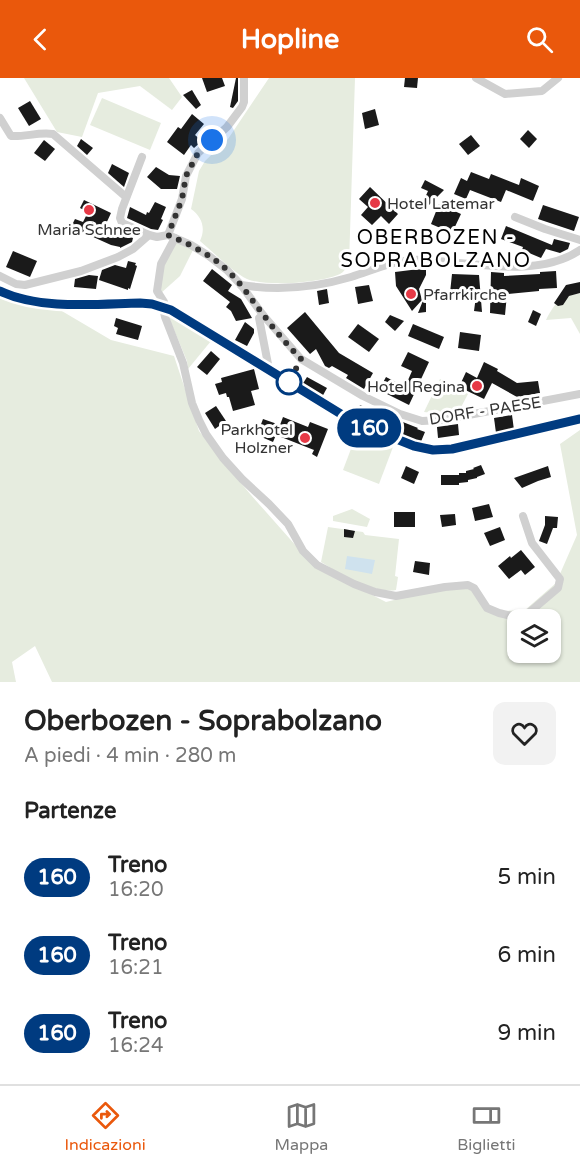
<!DOCTYPE html>
<html lang="it">
<head>
<meta charset="utf-8">
<style>
  body { margin:0; font-family:"Varela Round",sans-serif; background:#f2f2f2; color:#222; height:100vh; display:flex; flex-direction:column; font-size:22px; white-space:nowrap }
  * { box-sizing:border-box; margin:0 }
  p { font-size:20px; color:#767676 }
  .icon { flex:none; width:33px; height:33px; fill:none; stroke:currentColor; stroke-width:2; stroke-linecap:round; stroke-linejoin:round }
  .map { position:relative; height:604px; overflow:hidden }
  .details { display:flex; flex-direction:column; background:#fff; flex:1 }
  .details>* { flex:none }
  .badge { padding:0 12px; border-radius:20px; font-size:21px; line-height:39px }
  .buttons { position:absolute; left:507px; top:531px; display:grid; gap:12px }
  .buttons a { display:grid; place-items:center; width:54px; height:54px; border-radius:12px; background:#fff; box-shadow:0 2px 4px #0004; font-size:30px }
  .you { position:absolute; width:30px; height:30px; margin:-15px; border:4px solid #fff; border-radius:50%; background:#1a73e8; box-shadow:0 0 0 9px #1a73e833 }
  .map>.badge { position:absolute; translate:-50% -50%; box-shadow:0 0 0 3px #fff }
  h2 { padding:0 24px; font-size:22px; line-height:54px }
  .round { display:grid; place-items:center; flex:none; width:63px; height:63px; border-radius:12px; background:#f2f2f2 }
  .head { display:flex; align-items:center; justify-content:space-between; height:102px; padding:0 24px }
  h1 { font-size:28px; font-weight:700; line-height:45px }
  ul { padding:0; list-style:none }
  li { display:flex; align-items:center; gap:18px; height:78px; padding:0 24px }
  li div { flex:1 }
  li b { display:block; font-size:22px }
  li em { font-style:normal }
  li .badge { min-width:66px; font-weight:700; text-align:center }
  header { display:flex; justify-content:space-between; align-items:center; height:78px; padding:0 24px; background:#ea580c; color:#fff; font-size:27px; font-weight:700 }
  .tab-bar { display:flex; justify-content:space-around; align-items:center; height:84px; border-top:2px solid #e0e0e0; background:#fff; font-size:16px; color:#767676 }
  .tab-bar a { display:grid; justify-items:center; gap:3px }
  .tab-bar .current { color:#ea580c }
  .map>svg:first-child { display:block }
  .green { fill:#e6ecdf; fill-rule:evenodd }
  .water { fill:#cfe2ee }
  .building { fill:#1a1a1a }
  .lines { fill:none; stroke-linecap:round; stroke-linejoin:round }
  .street { stroke:#d0d0d0; stroke-width:8 }
  .rail { stroke:#888; stroke-width:2; stroke-dasharray:6 4.5; stroke-linecap:butt }
  .line-casing { stroke:#fff; stroke-width:14 }
  .line { stroke:#003b80; stroke-width:9 }
  .walk { stroke:#333; stroke-width:6; stroke-dasharray:0 10.8 }
  .poi-dot { fill:#e63946; stroke:#fff; stroke-width:2 }
  .stop-dot { fill:#fff; stroke:#003b80; stroke-width:3 }
  .labels { text-anchor:middle; stroke-width:6; stroke-linejoin:round; paint-order:stroke }
  .poi-label { font-size:16px; fill:#333; stroke:#fff; text-anchor:start }
  .street-label { font-size:16px; fill:#333; stroke:#fff }
  .quarter-label { font-size:20px; letter-spacing:1.5px; fill:#000; stroke:#fff }
</style>
</head>
<body>
<header><svg class="icon" aria-label="back" viewBox="0 0 24 24"><path d="M15 5l-7 7 7 7"/></svg>Hopline<svg class="icon" aria-label="search" viewBox="0 0 24 24"><circle cx="10" cy="10" r="6"/><path d="M15 15l6 6"/></svg></header>
<div class="map">
<svg width="580" height="604" viewBox="0 0 580 604">
  <rect width="100%" height="100%" fill="#fff"/>
  <g class="green">
    <polygon points="24,0 169,0 182,19 172,32 140,8 98,15 82,59 57,54"/>
    <path d="M269,0H355L349,186C346,190 344,194 340,196C321,205 266,209 247,201C234,195 212,173 200,163C206,150 202,139 191,131L199,93L205,83L228,61Z"/>
    <polygon points="102,20 161,45 150,72 90,47"/>
    <path d="M175,163L193,172L180,198L161,215C156,198 167,178 175,163Z"/>
    <path d="M580,215V256L571,240L546,242C556,223 559,220 580,215Z"/>
    <path d="M0,217L11,223L34,229H55L111,262L174,278L199,353L224,385L251,417L313,487L386,524L466,504L489,528L504,533L525,532L556,505L577,457L560,366L580,352V604H52L35,568L12,584L16,604H0ZM518,542H550V574H518Z"/>
    <polygon points="167,235 211,263 188,291 187,283"/>
    <polygon points="440,301 468,316 460,331 433,335 424,334"/>
    <polygon points="357,355 393,369 379,406 343,392"/>
    <polygon points="352,431 370,441 367,449 333,443 333,438"/>
    <path d="M328,449L363,454L365,457L399,461L395,498L398,499L396,512C374,516 340,496 321,484Z"/>
  </g>
  <polygon class="water" points="347,478 375,482 372,496 345,491"/>
  <g class="building">
    <polygon points="202,0 222,0 225,8 207,14"/>
    <polygon points="236,0 238,0 238,23 233,30 230,29"/>
    <polygon points="405,0 418,0 417,10 404,9"/>
    <polygon points="192,12 201,27 196,31 183,17"/>
    <polygon points="30,23 41,41 29,48 18,30"/>
    <polygon points="375,31 379,47 365,51 362,35"/>
    <polygon points="192,36 204,46 195,57 202,63 194,70 191,67 184,77 167,64 178,49 181,51"/>
    <polygon points="528,52 537,61 529,70 520,61"/>
    <polygon points="471,57 480,68 468,77 459,66"/>
    <polygon points="81,61 93,70 87,77 77,68"/>
    <polygon points="44,62 55,71 45,83 34,75"/>
    <polygon points="112,86 129,95 124,109 108,95"/>
    <polygon points="156,89 169,97 180,98 177,111 161,111 147,99"/>
    <polygon points="471,94 489,101 491,96 519,107 521,100 539,108 533,123 506,112 501,124 470,112 466,121 454,116 461,100 467,103"/>
    <polygon points="425,102 444,112 429,127 423,124 428,113 421,110"/>
    <polygon points="370,109 398,136 389,146 381,138 372,147 361,137 368,129 359,121"/>
    <polygon points="84,122 111,135 105,148 125,153 124,157 133,160 132,164 120,170 120,169 111,167 71,149 75,141 83,144 88,134 80,130"/>
    <polygon points="155,124 166,129 161,141 163,142 158,152 151,151 127,140 130,129 146,137 147,134 149,135"/>
    <polygon points="439,126 461,136 452,155 431,146"/>
    <polygon points="543,127 579,139 574,153 538,141"/>
    <polygon points="506,148 552,167 554,161 570,165 568,171 560,175 546,171 541,180 522,172 523,169 501,161"/>
    <polygon points="13,173 37,183 30,199 6,189"/>
    <polygon points="128,183 136,185 135,187 137,188 130,211 128,210 128,212 99,202 102,192 115,187 126,190"/>
    <polygon points="212,191 232,207 228,213 241,221 252,240 236,243 231,233 226,229 230,224 203,203"/>
    <polygon points="426,191 426,197 419,211 422,222 412,233 396,208 395,194 411,192"/>
    <polygon points="556,193 557,210 539,211 539,213 507,216 505,237 490,235 491,194 504,195 504,198 540,196 540,194"/>
    <polygon points="452,196 479,197 482,234 474,233 476,218 450,215"/>
    <polygon points="89,197 98,198 96,211 74,209 75,201"/>
    <polygon points="580,204 580,215 569,218 563,227 558,228 554,225 566,207"/>
    <polygon points="369,207 373,223 358,226 355,209"/>
    <polygon points="327,211 329,225 319,227 317,213"/>
    <polygon points="426,215 426,234 418,235"/>
    <polygon points="533,232 541,236 536,248 528,244"/>
    <polygon points="305,234 339,275 373,295 364,311 346,300 348,297 332,288 329,290 325,288 316,271 310,276 287,250"/>
    <polygon points="390,237 404,243 395,253 385,244"/>
    <polygon points="116,240 142,248 138,262 116,256 118,250 114,248"/>
    <polygon points="245,244 254,251 254,255 247,268 235,262"/>
    <polygon points="358,246 379,261 369,274 348,259"/>
    <polygon points="413,246 444,259 439,271 408,258"/>
    <polygon points="460,254 481,257 479,273 458,270"/>
    <polygon points="211,273 220,281 207,297 197,289"/>
    <polygon points="408,274 429,284 409,327 379,312 386,299 405,309 412,293 401,288"/>
    <polygon points="484,284 498,291 497,293 517,305 538,303 540,315 517,319 492,305 484,321 459,309 466,294 477,300"/>
    <polygon points="254,291 259,311 251,313 255,327 233,333 229,319 227,319 226,315 219,317 215,306 222,304 221,300"/>
    <polygon points="307,299 327,310 322,319 302,307"/>
    <polygon points="360,327 418,350 417,351 425,354 420,366 412,363 412,365 354,342"/>
    <polygon points="216,328 226,343 215,351 205,335"/>
    <polygon points="512,337 514,352 496,355 494,340"/>
    <polygon points="283,339 308,349 310,344 328,351 317,379 312,376 314,372 276,357 273,364 257,357 263,341 280,347"/>
    <polygon points="458,346 459,357 438,360 437,349"/>
    <polygon points="481,387 485,396 477,399 477,400 468,402 468,404 459,405 459,407 441,407 441,397 459,397 459,395 466,395 466,393 474,391 473,390"/>
    <polygon points="406,388 419,394 414,406 401,400"/>
    <polygon points="548,388 551,399 538,403 522,410 514,400"/>
    <polygon points="489,426 493,439 475,443 472,430"/>
    <rect x="394" y="434" width="21" height="15"/>
    <polygon points="455,436 456,447 442,449 440,437"/>
    <polygon points="545,438 558,439 557,450 553,450 547,466 539,463 545,447"/>
    <polygon points="500,449 505,462 490,468 484,455"/>
    <polygon points="344,451 355,453 353,460 344,459"/>
    <polygon points="521,472 535,489 525,497 521,492 509,501 498,488 510,478 511,480"/>
    <polygon points="415,483 430,485 429,497 413,494"/>
  </g>
  <g class="lines">
    <g class="street">
      <polyline points="476,0 505,16 542,13 558,0"/>
      <path d="M0,40L11,58C25,59 38,54 53,56L126,119"/>
      <polyline points="142,79 122,131 120,140 122,145 149,157 157,159 168,157 191,167 209,178 227,192 241,207 263,237 301,281 363,318 400,336 422,343 442,342 580,316"/>
      <polyline points="515,139 545,151 580,162"/>
      <polyline points="168,157 182,121 186,98 198,75 227,49 242,29 244,24 244,0"/>
      <polyline points="175,160 161,186 157,213 164,224 163,229 165,239 183,285 192,325 199,342 206,356 223,380 242,401 269,426 288,446 303,473 317,487 354,506 375,514 396,518 445,509 468,507 474,510 487,530 499,535 512,538 525,538 558,510 560,501 532,465 523,438"/>
      <polyline points="0,198 16,206 25,207 81,193 118,179 133,171 149,157"/>
      <path d="M241,207C279,213 314,210 351,199C371,193 391,183 413,182C420,181 428,182 436,183C480,186 541,199 580,172"/>
      <polyline points="263,237 259,240 268,286"/>
    </g>
    <path class="rail" d="M0,213C40,232 96,226 140,225L152,227L171,232L354,344L415,368L433,372L452,371L580,341"/>
  </g>
  <g class="lines">
    <g class="line-casing">
      <path id="line" d="M0,213C40,232 96,226 140,225L152,226L171,232L354,344L414,368L433,372L452,371L580,341"/>
    </g>
    <use href="#line" class="line"/>
    <path class="walk" d="M212,62L198,75L186,98L182,121L168,157C189,166 210,176 227,192C241,205 251,221 262,235C274,251 287,267 301,281L289,304"/>
  </g>
  <g class="poi-dot">
    <circle cx="375" cy="125" r="6"/>
    <circle cx="89" cy="132" r="6"/>
    <circle cx="411" cy="216" r="6"/>
    <circle cx="477" cy="308" r="6"/>
    <circle cx="305" cy="360" r="6"/>
  </g>
  <circle class="stop-dot" cx="289" cy="304" r="12"/>
  <g class="labels">
    <g class="poi-label">
      <text x="387" y="131">Hotel Latemar</text>
      <text x="89" y="157" text-anchor="middle">Maria Schnee</text>
      <text x="423" y="222">Pfarrkirche</text>
      <text x="465" y="314" text-anchor="end">Hotel Regina</text>
      <text x="293" y="357" text-anchor="end">Parkhotel<tspan x="293" dy="18">Holzner</tspan></text>
    </g>
    <g class="street-label">
      <text transform="translate(485 332) rotate(-9)" y="6">DORF - PAESE</text>
    </g>
    <g class="quarter-label">
      <text x="436" y="166">OBERBOZEN -<tspan x="436" dy="23">SOPRABOLZANO</tspan></text>
    </g>
  </g>
</svg>
<div class="buttons">
<a><svg class="icon" aria-label="layers" viewBox="0 0 24 24"><path d="M12 4l9 5-9 5-9-5zM3 14l9 5 9-5"/></svg></a>
</div>
<div class="you" style="left:212px;top:62px"></div>
<b class="badge" style="left:369px;top:350px;background:#003b80;color:#fff">160</b>
</div>
<section class="details">
<div class="head"><div><h1>Oberbozen - Soprabolzano</h1><p>A piedi · 4 min · 280 m</p></div><a class="round"><svg class="icon" aria-label="heart" viewBox="0 0 24 24"><path d="M12 20l-8-8c-3-5 5-10 8-4 3-6 11-1 8 4z"/></svg></a></div>
<h2>Partenze</h2>
<ul>
<li><span class="badge" style="background:#003b80;color:#fff">160</span><div><b>Treno</b><p>16:20</p></div><em>5 min</em></li>
<li><span class="badge" style="background:#003b80;color:#fff">160</span><div><b>Treno</b><p>16:21</p></div><em>6 min</em></li>
<li><span class="badge" style="background:#003b80;color:#fff">160</span><div><b>Treno</b><p>16:24</p></div><em>9 min</em></li>
</ul>
</section>
<nav class="tab-bar">
<a class="current"><svg class="icon" aria-label="directions" viewBox="0 0 24 24"><path d="M12 3l9 9-9 9-9-9zM9 14v-3h6M13 9l2 2-2 2"/></svg>Indicazioni</a>
<a><svg class="icon" aria-label="map" viewBox="0 0 24 24"><path d="M3 6l6-2 6 2 6-2v14l-6 2-6-2-6 2zM9 4v14M15 6v14"/></svg>Mappa</a>
<a><svg class="icon" aria-label="tickets" viewBox="0 0 24 24"><path d="M3 7h18v10H3zM15 7v10"/></svg>Biglietti</a>
</nav>
</body>
</html>
